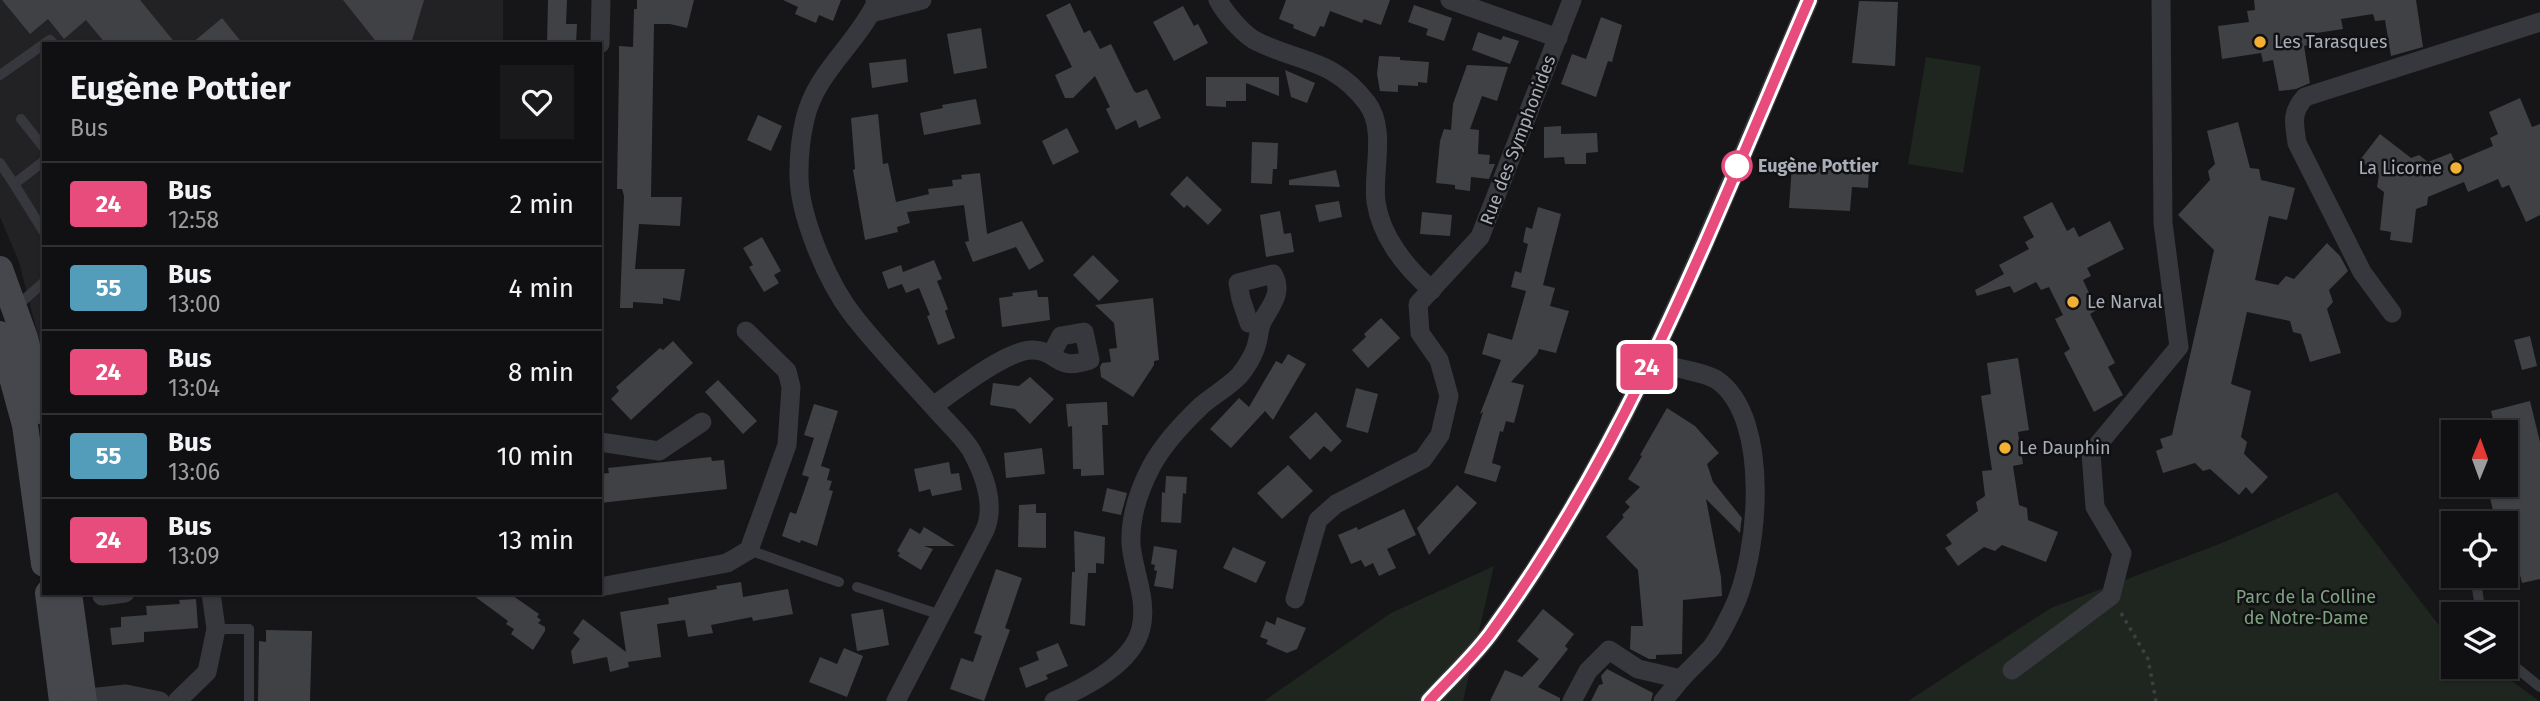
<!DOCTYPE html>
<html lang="en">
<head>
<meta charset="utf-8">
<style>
  body { margin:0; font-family:"Fira Sans",sans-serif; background:#19191b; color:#f1f3f6; height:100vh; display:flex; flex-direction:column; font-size:26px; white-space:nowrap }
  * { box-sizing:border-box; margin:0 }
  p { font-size:23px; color:#9c9d9f }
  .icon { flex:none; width:38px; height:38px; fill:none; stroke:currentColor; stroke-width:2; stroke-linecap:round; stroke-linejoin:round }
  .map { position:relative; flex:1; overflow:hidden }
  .details { position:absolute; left:42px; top:42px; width:560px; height:553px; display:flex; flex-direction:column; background:#101012; border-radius:0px; box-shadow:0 2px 5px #0004,0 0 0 2px #303032 }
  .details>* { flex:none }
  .badge { padding:0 14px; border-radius:5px; font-size:24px; line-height:46px }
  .needle { width:46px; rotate:1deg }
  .tools { position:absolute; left:2441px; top:420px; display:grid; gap:14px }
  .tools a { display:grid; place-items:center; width:77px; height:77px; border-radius:0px; background:#101012; box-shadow:0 2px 5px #0004,0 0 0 2px #303032; font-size:35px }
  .map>.badge { position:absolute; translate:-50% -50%; box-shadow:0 0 0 4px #fff }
  .round { display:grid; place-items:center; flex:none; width:74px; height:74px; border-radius:0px; background:#19191b }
  .headline { display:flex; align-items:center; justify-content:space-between; height:119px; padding:0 28px }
  h1 { font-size:33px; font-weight:700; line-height:52px }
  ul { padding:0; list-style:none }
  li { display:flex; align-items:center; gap:21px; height:84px; padding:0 28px; border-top:2px solid #303032 }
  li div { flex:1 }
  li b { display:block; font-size:26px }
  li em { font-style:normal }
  li .badge { min-width:77px; font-weight:700; text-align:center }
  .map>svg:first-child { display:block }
  .built { fill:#222225 }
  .green { fill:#1e261f }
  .building { fill:#404145 }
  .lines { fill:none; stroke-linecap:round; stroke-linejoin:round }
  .path { stroke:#3d3f44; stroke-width:3.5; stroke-dasharray:3.5 5; stroke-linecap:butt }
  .lane { stroke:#37383d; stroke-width:10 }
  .street { stroke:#37383d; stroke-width:19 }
  .secondary { stroke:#45474d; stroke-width:26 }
  .line-casing { stroke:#fff; stroke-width:16 }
  .line { stroke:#e74c7d; stroke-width:10 }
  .poi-dot { fill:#f2b134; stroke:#111113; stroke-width:2.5 }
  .stop-dot { fill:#fff; stroke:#e74c7d; stroke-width:3.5 }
  .labels { text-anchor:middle; stroke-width:5; stroke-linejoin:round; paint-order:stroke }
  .poi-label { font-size:18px; fill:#a8adb8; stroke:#111113; text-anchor:start }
  .street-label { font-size:18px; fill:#a8adb8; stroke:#111113 }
  .stop-label { font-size:18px; font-weight:bold; fill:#a8adb8; stroke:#111113; text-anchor:start }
  .park-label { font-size:18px; fill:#7fa381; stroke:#111113 }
</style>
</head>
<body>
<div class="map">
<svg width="2540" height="701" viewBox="0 0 2540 701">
  <rect width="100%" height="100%" fill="#161618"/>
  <polygon class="built" points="0,0 503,0 503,44 44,44 43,355 19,262 0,217"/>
  <g class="green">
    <polygon points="1926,57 1981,66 1963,173 1908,164"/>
    <polygon points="2337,492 2441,628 2453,637 2454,667 2493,667 2539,701 1908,701 2051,608 2222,543"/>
    <polygon points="1494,566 1463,701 1264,701 1391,613"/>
  </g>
  <g class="building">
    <polygon points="2,0 140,0 176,44 106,44 86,20 64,39 48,19 30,34"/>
    <polygon points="343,0 424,0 411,44 378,44"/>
    <polygon points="548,0 567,0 566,24 577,24 576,44 547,44"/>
    <polygon points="637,0 694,0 687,28 670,24 654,24 651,197 682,197 680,226 639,224 635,269 685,269 680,301 663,298 663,304 633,302 633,308 620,308 624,196 622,189 617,189 619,71 619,46 633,47 634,9 637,9"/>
    <polygon points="783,0 841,0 833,21 819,15 816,23 795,14 798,7"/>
    <polygon points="1286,0 1390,0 1381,25 1364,19 1362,23 1330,11 1324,27 1320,26 1315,37 1293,28 1294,25 1279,19"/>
    <polygon points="2254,0 2416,0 2423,47 2391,56 2385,20 2375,21 2373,14 2341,19 2343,29 2310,34 2312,44 2304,46 2310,83 2296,89 2279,91 2273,60 2263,62 2261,53 2222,59 2218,26 2249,22 2247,11 2255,10"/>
    <polygon points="1859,1 1898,2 1895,66 1852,63"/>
    <polygon points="1070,3 1084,33 1090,30 1100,49 1111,44 1134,91 1137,93 1147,89 1161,118 1139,128 1136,120 1116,130 1106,109 1110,107 1095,76 1073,98 1065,98 1055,75 1072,67 1046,15"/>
    <polygon points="1414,5 1452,18 1444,41 1426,35 1428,29 1408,22"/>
    <polygon points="1183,6 1194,26 1198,24 1208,43 1174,61 1153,22"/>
    <polygon points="1601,17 1622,25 1612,62 1608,61 1596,97 1561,84 1572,54 1586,59"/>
    <polygon points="222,18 243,44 191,44"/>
    <polygon points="981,28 987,68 954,74 947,34"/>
    <polygon points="1478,32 1501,40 1503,36 1519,41 1510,64 1472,50"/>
    <polygon points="1379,56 1400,57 1400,60 1429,62 1427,83 1418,82 1418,86 1398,85 1398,92 1380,91 1377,74"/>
    <polygon points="906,59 908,82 872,88 869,63"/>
    <polygon points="1467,65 1508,67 1497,101 1482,96 1470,129 1479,130 1478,154 1490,155 1489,164 1495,164 1489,179 1471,177 1470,191 1455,189 1455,185 1436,183 1440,141 1444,129 1451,130 1453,104"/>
    <polygon points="1285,70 1315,83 1307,103 1291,97"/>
    <polygon points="1206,77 1279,77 1279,96 1246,83 1246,101 1226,101 1226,107 1206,106"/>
    <polygon points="2520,98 2532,127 2540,124 2540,215 2526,222 2509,185 2502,188 2498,179 2468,192 2464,182 2428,197 2427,205 2416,209 2412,243 2390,240 2391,232 2380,230 2384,192 2377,187 2379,175 2360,160 2380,134 2411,158 2419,155 2428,162 2451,153 2455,162 2493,146 2490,138 2498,134 2489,112"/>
    <polygon points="976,99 981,124 924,135 920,113 943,108 942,105"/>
    <polygon points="878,114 883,164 888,163 896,202 929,194 928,189 953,186 952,180 962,179 961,175 980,173 987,234 1022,221 1044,261 1029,270 1016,247 973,262 965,242 969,241 964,205 907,212 910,223 897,227 898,232 865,240 853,170 855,169 851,118"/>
    <polygon points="758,115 782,126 771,151 747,140"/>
    <polygon points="2238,122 2250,168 2259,169 2261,180 2295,188 2287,220 2269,216 2255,280 2278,285 2286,276 2294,279 2327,243 2340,256 2348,271 2329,290 2333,302 2327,309 2341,353 2310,362 2301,334 2293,332 2290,321 2247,312 2231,384 2251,391 2241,437 2247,442 2244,454 2268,477 2252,494 2246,487 2239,495 2210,469 2203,471 2195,463 2163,473 2156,451 2163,448 2160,439 2172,435 2214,250 2178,215 2210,180 2208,171 2215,164 2207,131"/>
    <polygon points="1561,126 1561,134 1597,133 1598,152 1586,153 1586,164 1565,164 1564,157 1544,158 1544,127"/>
    <polygon points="1067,128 1079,152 1053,165 1042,141"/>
    <polygon points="1252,142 1278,143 1277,169 1273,169 1272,184 1251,183"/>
    <polygon points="1792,165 1869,169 1868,188 1852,187 1850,211 1789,208"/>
    <polygon points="1336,170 1340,187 1289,185 1289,180"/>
    <polygon points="1187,176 1222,210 1208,225 1187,205 1184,208 1170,194"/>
    <polygon points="1339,201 1342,217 1319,222 1315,205"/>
    <polygon points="2052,202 2067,231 2074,227 2079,237 2110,221 2124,249 2087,268 2091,276 2083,280 2097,310 2090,314 2115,363 2108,367 2123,395 2094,412 2064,353 2070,349 2055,319 2063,315 2049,287 2041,290 2036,282 2014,293 2010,286 1977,296 1975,290 2004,274 1999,265 2029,249 2025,242 2034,237 2023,217"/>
    <polygon points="1538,207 1561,214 1543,285 1555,288 1550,306 1569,311 1556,353 1539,349 1537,354 1511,382 1524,385 1514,423 1506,421 1503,432 1500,431 1492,463 1501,466 1496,482 1464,473 1483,412 1480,414 1501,360 1482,354 1488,333 1512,340 1526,291 1511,287 1515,271 1521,273 1528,244 1523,242 1526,227 1532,229"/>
    <polygon points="1280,211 1284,234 1291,233 1294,252 1266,257 1260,215"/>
    <polygon points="1422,212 1452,215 1450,236 1420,234"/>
    <polygon points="762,237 781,271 774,275 779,283 764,292 749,267 753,265 743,248"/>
    <polygon points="1093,255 1119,281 1099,301 1073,275"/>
    <polygon points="934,260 942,279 937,281 948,309 945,311 955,338 938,345 927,316 930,315 919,288 906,293 902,284 888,289 882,272 901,265 903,272"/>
    <polygon points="1037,290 1038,297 1048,297 1050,320 1002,327 999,298 1013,296 1012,293"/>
    <polygon points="1153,298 1159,360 1154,361 1154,365 1133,397 1101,377 1100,367 1102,363 1111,362 1109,349 1117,348 1114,323 1095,305"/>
    <polygon points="1381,318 1400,338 1368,368 1352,350 1366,337 1364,334"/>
    <polygon points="2530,336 2537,366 2522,370 2514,340"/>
    <polygon points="673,341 693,363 631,420 611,399 619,391 616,387 660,348 663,350"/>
    <polygon points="1288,354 1306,364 1273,420 1265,411 1231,448 1210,429 1239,398 1249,407 1276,361 1282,364"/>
    <polygon points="2018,358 2029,430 2018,432 2023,464 2013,466 2019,505 2027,508 2028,520 2058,532 2046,562 2002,545 1995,551 1984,547 1958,566 1945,548 1952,544 1946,535 1978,511 1976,502 1985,496 1982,471 1992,470 1981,396 1991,394 1987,363"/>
    <polygon points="1030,377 1054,399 1030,424 1015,409 990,405 993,383 1019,386"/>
    <polygon points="718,380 757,421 743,434 705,392"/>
    <polygon points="1356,388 1378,394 1368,433 1346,427"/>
    <polygon points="2530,401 2540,442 2540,579 2522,583 2517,563 2506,565 2506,523 2496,523 2487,485 2506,485 2506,432 2496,432 2491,411"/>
    <polygon points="1107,402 1108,425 1102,425 1104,475 1081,476 1081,469 1073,469 1072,426 1068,427 1066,404"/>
    <polygon points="814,404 838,411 821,466 830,469 827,480 832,481 829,490 833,491 817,546 801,540 800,543 782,536 790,512 796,514 809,477 802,475 814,438 804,435"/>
    <polygon points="1667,408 1695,426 1719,453 1707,464 1713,482 1742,518 1741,523 1740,533 1706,499 1721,577 1722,596 1683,600 1682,654 1656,655 1656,659 1649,659 1630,649 1631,626 1643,626 1638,570 1606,537 1624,517 1622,515 1630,507 1625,502 1640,487 1628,479 1642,456 1640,455"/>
    <polygon points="1316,412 1342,441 1331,452 1324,446 1310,460 1289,437"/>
    <polygon points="1042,448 1045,474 1006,478 1004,453"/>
    <polygon points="711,457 712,461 724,460 727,489 600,503 600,474 609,473 608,468"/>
    <polygon points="949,462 951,474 959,473 962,490 932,496 930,489 919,492 914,469"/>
    <polygon points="1288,465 1313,491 1282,519 1257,493"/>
    <polygon points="1166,476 1187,477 1186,494 1183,493 1181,523 1161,522 1162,492 1165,493"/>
    <polygon points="1457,485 1477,503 1429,555 1417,528"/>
    <polygon points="1107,488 1127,493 1121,515 1102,511"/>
    <polygon points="1036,504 1036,513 1046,513 1046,548 1018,547 1019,505"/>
    <polygon points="1404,509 1416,535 1387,549 1396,568 1379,576 1373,563 1365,567 1361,560 1351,564 1338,535 1357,527 1358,530"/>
    <polygon points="924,527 955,546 924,546 933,549 921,570 898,556 900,553 897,551 910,528 920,534"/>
    <polygon points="1074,531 1105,537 1104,564 1096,563 1096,573 1088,573 1085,626 1070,624 1072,572 1075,572"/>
    <polygon points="1154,546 1177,550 1173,589 1154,586 1157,571 1154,570 1155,565 1151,564"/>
    <polygon points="1233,547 1266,562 1256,583 1223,568"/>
    <polygon points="996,569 1022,578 1005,628 1010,630 984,701 950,689 961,658 973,662 982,636 974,633"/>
    <polygon points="741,582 743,597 788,589 793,614 753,621 752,617 711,625 713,633 688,637 685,620 657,624 661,657 628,662 629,667 610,672 607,657 573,664 571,651 580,639 573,633 583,619 626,652 620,612 669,604 668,598 717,589 716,586"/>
    <polygon points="470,593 509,593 539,614 537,617 541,620 538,623 545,627 545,631 533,650 511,634 514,629 506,624 508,621"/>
    <polygon points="196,599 198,628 144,632 144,642 112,645 110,628 121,627 121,617 147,615 146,606 180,604 179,600"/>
    <polygon points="883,609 889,645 857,651 851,614"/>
    <polygon points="1543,609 1574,634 1565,646 1568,649 1538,687 1560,698 1560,701 1490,701 1505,670 1522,677 1539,659 1517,641"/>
    <polygon points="1277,617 1306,628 1297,649 1287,653 1266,644 1268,640 1260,637 1266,621 1275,625"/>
    <polygon points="266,630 312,631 310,701 258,701 259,641 266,642"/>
    <polygon points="1058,643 1068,666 1046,675 1048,679 1026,688 1019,668 1039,660 1036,652"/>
    <polygon points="844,648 863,656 847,697 809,682 820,657 837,664"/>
    <polygon points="1607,669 1653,693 1651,701 1591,701 1599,685 1603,684 1601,676"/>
  </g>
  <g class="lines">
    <polyline class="path" points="2121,613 2148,659 2156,701"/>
    <g class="lane">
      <polyline points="44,44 50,40 54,44"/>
      <polyline points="0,75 44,44"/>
      <polyline points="21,119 44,148"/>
      <polyline points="44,161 14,184 44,232"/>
      <polyline points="0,163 14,184"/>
      <polyline points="17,306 44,282"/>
      <polyline points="749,550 839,582"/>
      <polyline points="2475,576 2481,614"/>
      <polyline points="857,587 941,615"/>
      <polyline points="216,629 249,629 249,701"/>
      <polyline points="2506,656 2513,665 2540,687"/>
    </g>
    <g class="street">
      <path d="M875,0L876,3C856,45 816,72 805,119C801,136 799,155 799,172C798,214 827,281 852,314C879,349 911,381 940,414C950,425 963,437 971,450C984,474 996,504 985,530L896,701"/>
      <path d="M1218,0C1225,13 1244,36 1258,42C1301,63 1334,59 1367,103C1387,129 1372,173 1376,202C1381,236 1405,267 1432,290"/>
      <polyline points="1450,0 1558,38"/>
      <polyline points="871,13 922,0"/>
      <polyline points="600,44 601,0"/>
      <path d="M2392,313L2362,272L2297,143C2294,122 2291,113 2305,97L2540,22"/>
      <path d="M933,406C955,391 1008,349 1033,350C1060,351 1054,372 1090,360L1084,332L1061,336L1051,355"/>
      <polyline points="600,442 659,451 702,422"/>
      <polyline points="600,587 727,563 749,550 787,445 791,387 787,371 746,331"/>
      <polyline points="102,596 125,593"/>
      <polyline points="1295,599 1318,520 1336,504 1423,459 1440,435 1449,396 1439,360 1420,333 1418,304 1480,237 1572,0"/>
      <polyline points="2012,670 2111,596 2122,553 2095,507 2091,453 2179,347 2163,223 2161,0"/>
      <polyline points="70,700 126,694 160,701"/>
      <polyline points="177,701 207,672 216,629 211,593"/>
      <path d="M1054,701C1084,688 1133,664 1141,628C1148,600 1133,571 1131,544C1130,518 1139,490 1151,467C1163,444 1183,423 1202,405C1214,395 1228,387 1239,376C1246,368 1255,353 1257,343C1259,337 1259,328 1262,322C1270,306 1284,293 1273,274L1238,283L1241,299L1249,323H1261"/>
      <path d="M1429,701C1449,679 1472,658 1490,634C1631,443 1714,217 1809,0"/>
      <path d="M1572,701L1588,671L1609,650L1638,669L1681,679C1691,668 1701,659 1711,648C1719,638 1726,623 1732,611C1759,558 1772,418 1717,380C1705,372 1666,366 1650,362"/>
      <polyline points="1663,701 1681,679"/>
    </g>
    <g class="secondary">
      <polyline points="0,269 25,338 44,412"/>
      <polyline points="0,334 25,425 44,564"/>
      <polyline points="48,593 62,701"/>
      <polyline points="69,593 84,701"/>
    </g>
  </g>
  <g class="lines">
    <g class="line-casing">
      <path id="line" d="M1429,701C1449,679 1472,658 1490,634C1631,442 1715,217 1809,0"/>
    </g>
    <use href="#line" class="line"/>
  </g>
  <g class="poi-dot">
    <circle cx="2260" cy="42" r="7"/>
    <circle cx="2456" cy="168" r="7"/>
    <circle cx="2073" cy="302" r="7"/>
    <circle cx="2005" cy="448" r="7"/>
  </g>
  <circle class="stop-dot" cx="1737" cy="166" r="14"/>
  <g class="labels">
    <g class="poi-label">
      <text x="2274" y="48">Les Tarasques</text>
      <text x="2442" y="174" text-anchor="end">La Licorne</text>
      <text x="2087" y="308">Le Narval</text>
      <text x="2019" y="454">Le Dauphin</text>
    </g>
    <g class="street-label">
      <text transform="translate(1518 140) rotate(-69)" y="6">Rue des Symphonides</text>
    </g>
    <g class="stop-label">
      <text x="1758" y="172">Eugène Pottier</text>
    </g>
    <g class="park-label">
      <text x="2306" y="603">Parc de la Colline<tspan x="2306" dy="21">de Notre-Dame</tspan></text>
    </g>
  </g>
</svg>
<div class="tools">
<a><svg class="needle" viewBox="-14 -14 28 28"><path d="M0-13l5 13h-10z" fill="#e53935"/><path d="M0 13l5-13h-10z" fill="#9c9d9f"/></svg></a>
<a><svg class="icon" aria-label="locate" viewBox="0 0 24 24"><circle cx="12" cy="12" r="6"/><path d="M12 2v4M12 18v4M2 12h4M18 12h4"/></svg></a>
<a><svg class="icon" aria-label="layers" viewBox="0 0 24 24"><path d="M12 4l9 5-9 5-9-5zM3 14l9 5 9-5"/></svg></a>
</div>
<b class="badge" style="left:1647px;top:367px;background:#e74c7d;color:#fff">24</b>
<section class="details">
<div class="headline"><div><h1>Eugène Pottier</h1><p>Bus</p></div><a class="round"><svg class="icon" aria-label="heart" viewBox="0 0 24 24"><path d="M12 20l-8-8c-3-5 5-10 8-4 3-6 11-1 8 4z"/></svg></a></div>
<ul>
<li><span class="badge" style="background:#e74c7d;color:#fff">24</span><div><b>Bus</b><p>12:58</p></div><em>2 min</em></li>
<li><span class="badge" style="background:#539cba;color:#fff">55</span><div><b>Bus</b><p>13:00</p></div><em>4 min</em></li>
<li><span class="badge" style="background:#e74c7d;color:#fff">24</span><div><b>Bus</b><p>13:04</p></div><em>8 min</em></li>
<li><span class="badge" style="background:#539cba;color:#fff">55</span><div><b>Bus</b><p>13:06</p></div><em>10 min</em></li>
<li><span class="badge" style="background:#e74c7d;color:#fff">24</span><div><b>Bus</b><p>13:09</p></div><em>13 min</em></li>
</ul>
</section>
</div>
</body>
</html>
